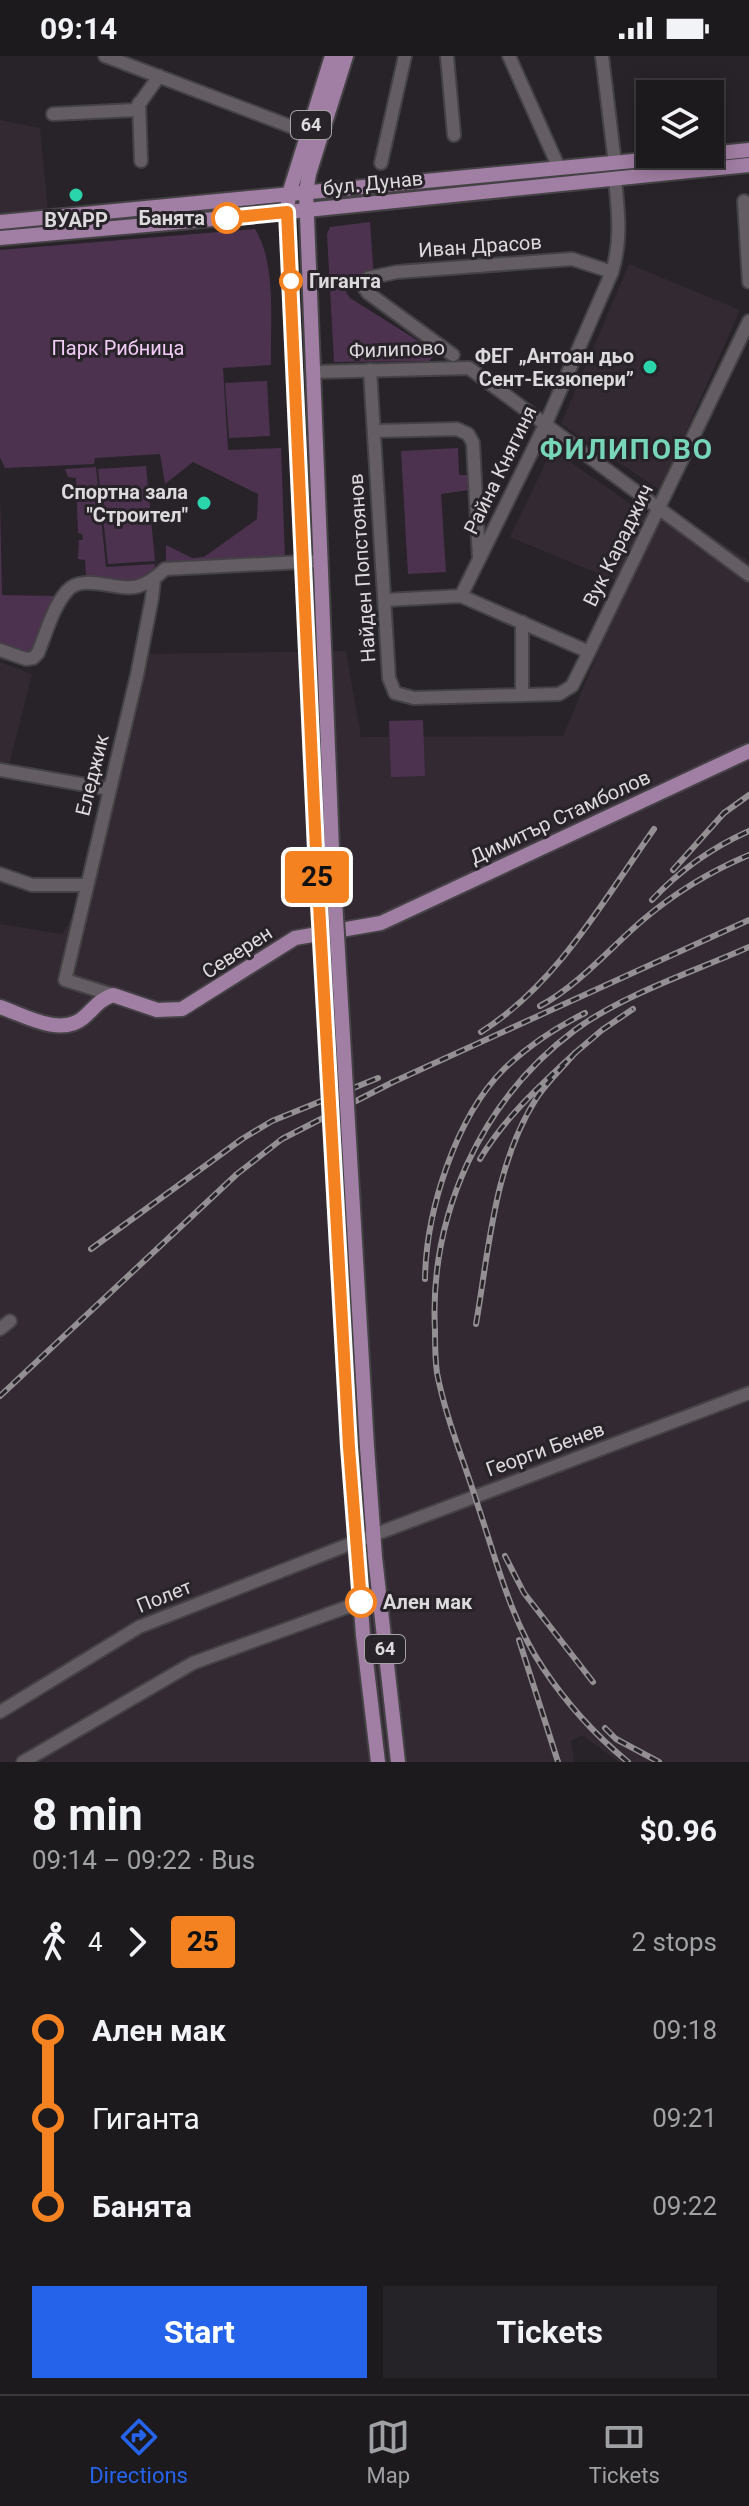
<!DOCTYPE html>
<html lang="en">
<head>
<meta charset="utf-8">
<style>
  body { margin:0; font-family:Roboto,sans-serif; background:#252327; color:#f1f3f6; height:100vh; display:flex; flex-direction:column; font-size:30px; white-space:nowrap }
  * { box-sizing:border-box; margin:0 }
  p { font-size:26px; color:#a0a1a4 }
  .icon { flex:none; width:44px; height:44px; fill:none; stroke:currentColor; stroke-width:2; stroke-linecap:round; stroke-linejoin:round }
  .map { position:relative; height:1706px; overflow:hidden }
  .side { display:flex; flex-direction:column; background:#1d1a1e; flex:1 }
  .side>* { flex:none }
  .badge { padding:0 16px; border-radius:6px; font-size:28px; line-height:52px }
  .fabs { position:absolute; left:636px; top:24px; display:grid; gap:16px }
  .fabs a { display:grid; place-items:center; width:88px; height:88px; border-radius:0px; background:#1d1a1e; box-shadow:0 4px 20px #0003,0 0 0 2px #3b383c; font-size:40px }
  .map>.badge { position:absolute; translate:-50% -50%; box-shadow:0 0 0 4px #fff }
  .legs { display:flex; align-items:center; gap:12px; height:88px; padding:0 32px; font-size:26px }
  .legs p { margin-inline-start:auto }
  .overview { display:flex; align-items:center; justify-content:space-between; height:136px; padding:0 32px }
  h1 { font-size:44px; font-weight:700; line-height:60px }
  .cta { display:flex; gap:16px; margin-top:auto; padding:16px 32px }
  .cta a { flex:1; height:92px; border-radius:0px; background:#2563eb; color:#fff; font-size:32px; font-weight:700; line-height:92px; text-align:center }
  .cta a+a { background:#252327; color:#f1f3f6 }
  ul { padding:0 32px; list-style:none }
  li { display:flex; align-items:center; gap:28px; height:88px; font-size:30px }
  li i { display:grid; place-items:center; width:12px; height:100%; margin:0 10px; background:currentColor }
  li i::after { content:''; width:20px; height:20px; margin:-10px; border:6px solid; border-radius:50%; background:#1d1a1e }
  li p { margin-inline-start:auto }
  li:first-child i { background:linear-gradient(#0000 50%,currentColor 0) }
  li:last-child i { background:linear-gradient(currentColor 50%,#0000 0) }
  .status { display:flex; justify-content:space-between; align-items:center; height:56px; padding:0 40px; background:#1d1a1e; direction:ltr }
  .status svg { height:22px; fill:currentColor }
  .tabs { display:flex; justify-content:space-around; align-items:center; height:112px; border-top:2px solid #3b383c; background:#1d1a1e; font-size:22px; color:#a0a1a4 }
  .tabs a { display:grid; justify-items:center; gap:4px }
  .tabs .active { color:#2563eb }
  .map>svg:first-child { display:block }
  .built { fill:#322933 }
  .green { fill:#4d3250 }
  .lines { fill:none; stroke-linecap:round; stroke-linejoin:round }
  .minor-casing { stroke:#454246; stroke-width:16 }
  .major-casing { stroke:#454246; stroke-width:18 }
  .minor { stroke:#645e64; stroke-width:12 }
  .major { stroke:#a17ea4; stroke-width:14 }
  .rail-casing { stroke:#938f93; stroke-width:6 }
  .rail { stroke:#272328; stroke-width:3; stroke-dasharray:9; stroke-linecap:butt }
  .major-bridge-casing { stroke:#454246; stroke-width:18; stroke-linecap:butt }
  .major-bridge { stroke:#a17ea4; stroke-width:14 }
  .line-1-casing { stroke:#fff; stroke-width:18 }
  .line-1 { stroke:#f58220; stroke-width:12 }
  .poi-dot { fill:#2bd5ac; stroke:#272328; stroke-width:3 }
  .stop-1-dot { fill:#fff; stroke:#f58220; stroke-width:4 }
  .labels { text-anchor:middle; stroke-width:6; stroke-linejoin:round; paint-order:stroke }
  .shield { fill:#272328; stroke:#a6a3a7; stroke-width:2 }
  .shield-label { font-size:18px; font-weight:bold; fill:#dddadd }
  .street-label { font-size:20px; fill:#dddadd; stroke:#272328 }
  .stop-label { font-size:20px; font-weight:bold; fill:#dddadd; stroke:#272328; text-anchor:start }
  .poi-label { font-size:20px; font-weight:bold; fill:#dddadd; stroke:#272328; text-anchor:end }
  .park-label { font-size:20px; fill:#f3cbf7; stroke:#272328 }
  .district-label { font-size:28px; font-weight:bold; letter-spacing:2px; fill:#77d5b8; stroke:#272328 }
</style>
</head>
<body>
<div class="status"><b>09:14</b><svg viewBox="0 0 49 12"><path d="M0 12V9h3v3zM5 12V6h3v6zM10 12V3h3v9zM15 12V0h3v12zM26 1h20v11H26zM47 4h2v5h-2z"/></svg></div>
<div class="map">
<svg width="749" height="1706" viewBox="0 0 749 1706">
  <rect width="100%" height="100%" fill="#272328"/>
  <g class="built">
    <polygon points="0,64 40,72 48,154 0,159"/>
    <polygon points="629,208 740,254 660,434 561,368"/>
    <polygon points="552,393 648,460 618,526 510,481"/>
    <polygon points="661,446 749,505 749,1706 619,1706 582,1679 571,1685 574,1706 0,1706 0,868 62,878 91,832 145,598 346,595 361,681 563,680"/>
    <polygon points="0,606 32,618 7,717 0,716"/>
  </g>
  <g class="green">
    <polygon points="370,166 374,223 358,218 350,220 346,236 350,242 431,293 433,301 429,305 334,306 327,178 330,171"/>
    <path d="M255,173C277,208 270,269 271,309L223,312L228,394L281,392L285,503L166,508V489L192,502L204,501L257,463L258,438L193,406L165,428L160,398L95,402L94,408L5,412L0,401V194Z"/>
    <polygon points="267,325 270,380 229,382 225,327"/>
    <polygon points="458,392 459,419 468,419 469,434 441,438 446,516 408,518 401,395"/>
    <polygon points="146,410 155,505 108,508 98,413"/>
    <polygon points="96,411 106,511 155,508 154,513 136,524 86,521 85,504 78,503 79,484 83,484 82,478 78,477 76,422 68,421 65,413"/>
    <polygon points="0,444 2,539 57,540 31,598 0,587"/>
    <polygon points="423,664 425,720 391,721 389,665"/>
  </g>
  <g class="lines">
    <g class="minor-casing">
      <g id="minor">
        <polyline points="105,0 308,77"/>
        <polyline points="447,0 454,79"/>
        <polyline points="509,0 559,112"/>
        <polyline points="602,0 615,107"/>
        <polyline points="139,47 141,105"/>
        <polyline points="53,58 135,54 159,20"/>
        <polyline points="381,107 405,0"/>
        <polyline points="744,145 749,226"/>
        <polyline points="453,299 368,237 364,231 368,222 397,216 572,203 612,216"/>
        <polyline points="370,314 389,622 395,637 414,642 559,638 572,630 589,596 749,265"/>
        <polyline points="313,316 469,312 749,519"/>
        <polyline points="374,375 457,373 468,378 473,387 479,502"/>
        <path d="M461,540L546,367L612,216C622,184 618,155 615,122"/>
        <polyline points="385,544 461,540 589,596"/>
        <polyline points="522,566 522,639"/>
        <path d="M0,594L26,603L33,602L38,597C46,577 53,551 67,535C83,516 119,537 139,530C150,526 158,520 165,513L321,505"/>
        <polyline points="0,714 109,733"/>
        <polyline points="0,818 32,829 86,829"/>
        <polyline points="113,939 65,924 137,619 152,542 154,523"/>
        <polyline points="0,1273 10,1265"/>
        <polyline points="0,1656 139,1571 355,1486 749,1337"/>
        <polyline points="23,1706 193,1607 361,1546"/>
      </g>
    </g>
    <g class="major-casing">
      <g id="major">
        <polyline points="710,98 749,94"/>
        <polyline points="0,166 706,98"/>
        <polyline points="0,182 258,159 749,109"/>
        <polyline points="332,793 306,136 309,118 346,0"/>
        <polyline points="316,794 287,156 289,138 332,0"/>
        <path d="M0,951C24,959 60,981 83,962C94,953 98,944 113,939L157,954L182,953L295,882L381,867L749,695"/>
        <polyline points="349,1391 363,1579 378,1706"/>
        <polyline points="367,1391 375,1501 398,1706"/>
      </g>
    </g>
    <use href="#minor" class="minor"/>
    <use href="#major" class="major"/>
    <g class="rail-casing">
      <g id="rail">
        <polyline points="673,814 724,757 749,739"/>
        <path d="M652,844C680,814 711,792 749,775"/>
        <path d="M540,950C579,929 611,891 644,863C676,836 711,815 749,799"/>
        <path d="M481,976C557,928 603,845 654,773"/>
        <polyline points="575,997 602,974 633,953"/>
        <polyline points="91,1193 242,1083 272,1065 378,1022"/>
        <path d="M425,1223C426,1156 455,1062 504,1013C528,990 555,972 585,957"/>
        <path d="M476,1268C489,1193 494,1109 536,1043C546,1027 562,1012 575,997C540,1030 505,1061 480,1103"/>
        <polyline points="0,1340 237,1118 282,1083 393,1026 749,864"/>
        <polyline points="505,1500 524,1537 593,1626"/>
        <polyline points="519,1584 558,1706"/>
        <polyline points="605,1672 616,1683 659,1706"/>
        <path d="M628,1706C595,1679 567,1648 543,1612C511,1565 496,1503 478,1450C464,1405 446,1363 437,1317C435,1303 435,1288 435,1275C429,1159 481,1044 575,974C624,938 693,916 749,891"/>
      </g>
    </g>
    <use href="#rail" class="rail"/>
    <g class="major-bridge-casing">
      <g id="major-bridge">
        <polyline points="332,793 367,1391"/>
        <polyline points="316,794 349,1391"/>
      </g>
    </g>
    <use href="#major-bridge" class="major-bridge"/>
  </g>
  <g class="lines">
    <g class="line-1-casing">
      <polyline id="line-1" points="227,162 287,156 316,794 349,1391 361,1546"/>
    </g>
    <use href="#line-1" class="line-1"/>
  </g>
  <g class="poi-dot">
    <circle cx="76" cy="139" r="8"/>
    <circle cx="650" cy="311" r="8"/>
    <circle cx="204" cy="447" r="8"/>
  </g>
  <g class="stop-1-dot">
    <circle cx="227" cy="162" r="14"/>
    <circle cx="291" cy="225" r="10"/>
    <circle cx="361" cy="1546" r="14"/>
  </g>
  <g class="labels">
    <g class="shield">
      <rect x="291" y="55" width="40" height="28" rx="6"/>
      <rect x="365" y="1579" width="40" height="28" rx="6"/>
    </g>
    <g class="shield-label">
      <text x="311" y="75">64</text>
      <text x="385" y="1599">64</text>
    </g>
    <g class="street-label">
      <text transform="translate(373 127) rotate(-6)" y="7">бул. Дунав</text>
      <text transform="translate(480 190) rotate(-4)" y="7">Иван Драсов</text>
      <text transform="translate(397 293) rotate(-2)" y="7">Филипово</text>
      <text transform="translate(500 414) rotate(-64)" y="7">Райна Княгиня</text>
      <text transform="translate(618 489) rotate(-64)" y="7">Вук Караджич</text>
      <text transform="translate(362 512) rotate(-94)" y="7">Найден Попстоянов</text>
      <text transform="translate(92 719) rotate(-76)" y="7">Еледжик</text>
      <text transform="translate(560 761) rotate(-25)" y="7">Димитър Стамболов</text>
      <text transform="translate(237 896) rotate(-33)" y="7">Северен</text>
      <text transform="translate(545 1393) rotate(-20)" y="7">Георги Бенев</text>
      <text transform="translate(164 1540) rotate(-22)" y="7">Полет</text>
    </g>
    <g class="stop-label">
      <text x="205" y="169" text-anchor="end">Банята</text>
      <text x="309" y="232">Гиганта</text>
      <text x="383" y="1553">Ален мак</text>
    </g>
    <g class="poi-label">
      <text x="76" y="171" text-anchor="middle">ВУАРР</text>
      <text x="634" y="307">ФЕГ „Антоан дьо<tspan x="634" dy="23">Сент-Екзюпери”</tspan></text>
      <text x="188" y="443">Спортна зала<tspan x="188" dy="23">"Строител"</tspan></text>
    </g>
    <g class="park-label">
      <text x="118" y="299">Парк Рибница</text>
    </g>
    <g class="district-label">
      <text x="627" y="403">ФИЛИПОВО</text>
    </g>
  </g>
</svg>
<div class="fabs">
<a><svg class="icon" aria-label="layers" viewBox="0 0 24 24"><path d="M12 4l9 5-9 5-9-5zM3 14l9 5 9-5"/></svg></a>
</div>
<b class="badge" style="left:317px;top:821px;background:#f58220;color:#111">25</b>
</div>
<section class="side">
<div class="overview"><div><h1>8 min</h1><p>09:14 – 09:22 · Bus</p></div><b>$0.96</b></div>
<div class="legs"><svg class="icon" aria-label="walk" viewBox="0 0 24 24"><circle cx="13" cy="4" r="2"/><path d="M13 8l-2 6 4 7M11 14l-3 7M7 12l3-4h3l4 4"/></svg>4<svg class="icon" aria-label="forward" viewBox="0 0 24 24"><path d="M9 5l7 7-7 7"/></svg><b class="badge" style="background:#f58220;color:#111">25</b><p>2 stops</p></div>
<ul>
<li><i style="color:#f58220"></i><b>Ален мак</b><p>09:18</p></li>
<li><i style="color:#f58220"></i><span>Гиганта</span><p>09:21</p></li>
<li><i style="color:#f58220"></i><b>Банята</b><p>09:22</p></li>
</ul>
<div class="cta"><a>Start</a><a>Tickets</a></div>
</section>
<nav class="tabs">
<a class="active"><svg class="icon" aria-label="directions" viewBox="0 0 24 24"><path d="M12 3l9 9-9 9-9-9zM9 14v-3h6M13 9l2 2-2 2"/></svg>Directions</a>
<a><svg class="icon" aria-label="map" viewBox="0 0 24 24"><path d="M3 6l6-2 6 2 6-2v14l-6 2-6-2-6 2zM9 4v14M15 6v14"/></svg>Map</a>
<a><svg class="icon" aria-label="tickets" viewBox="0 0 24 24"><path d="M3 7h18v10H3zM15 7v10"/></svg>Tickets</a>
</nav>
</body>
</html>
